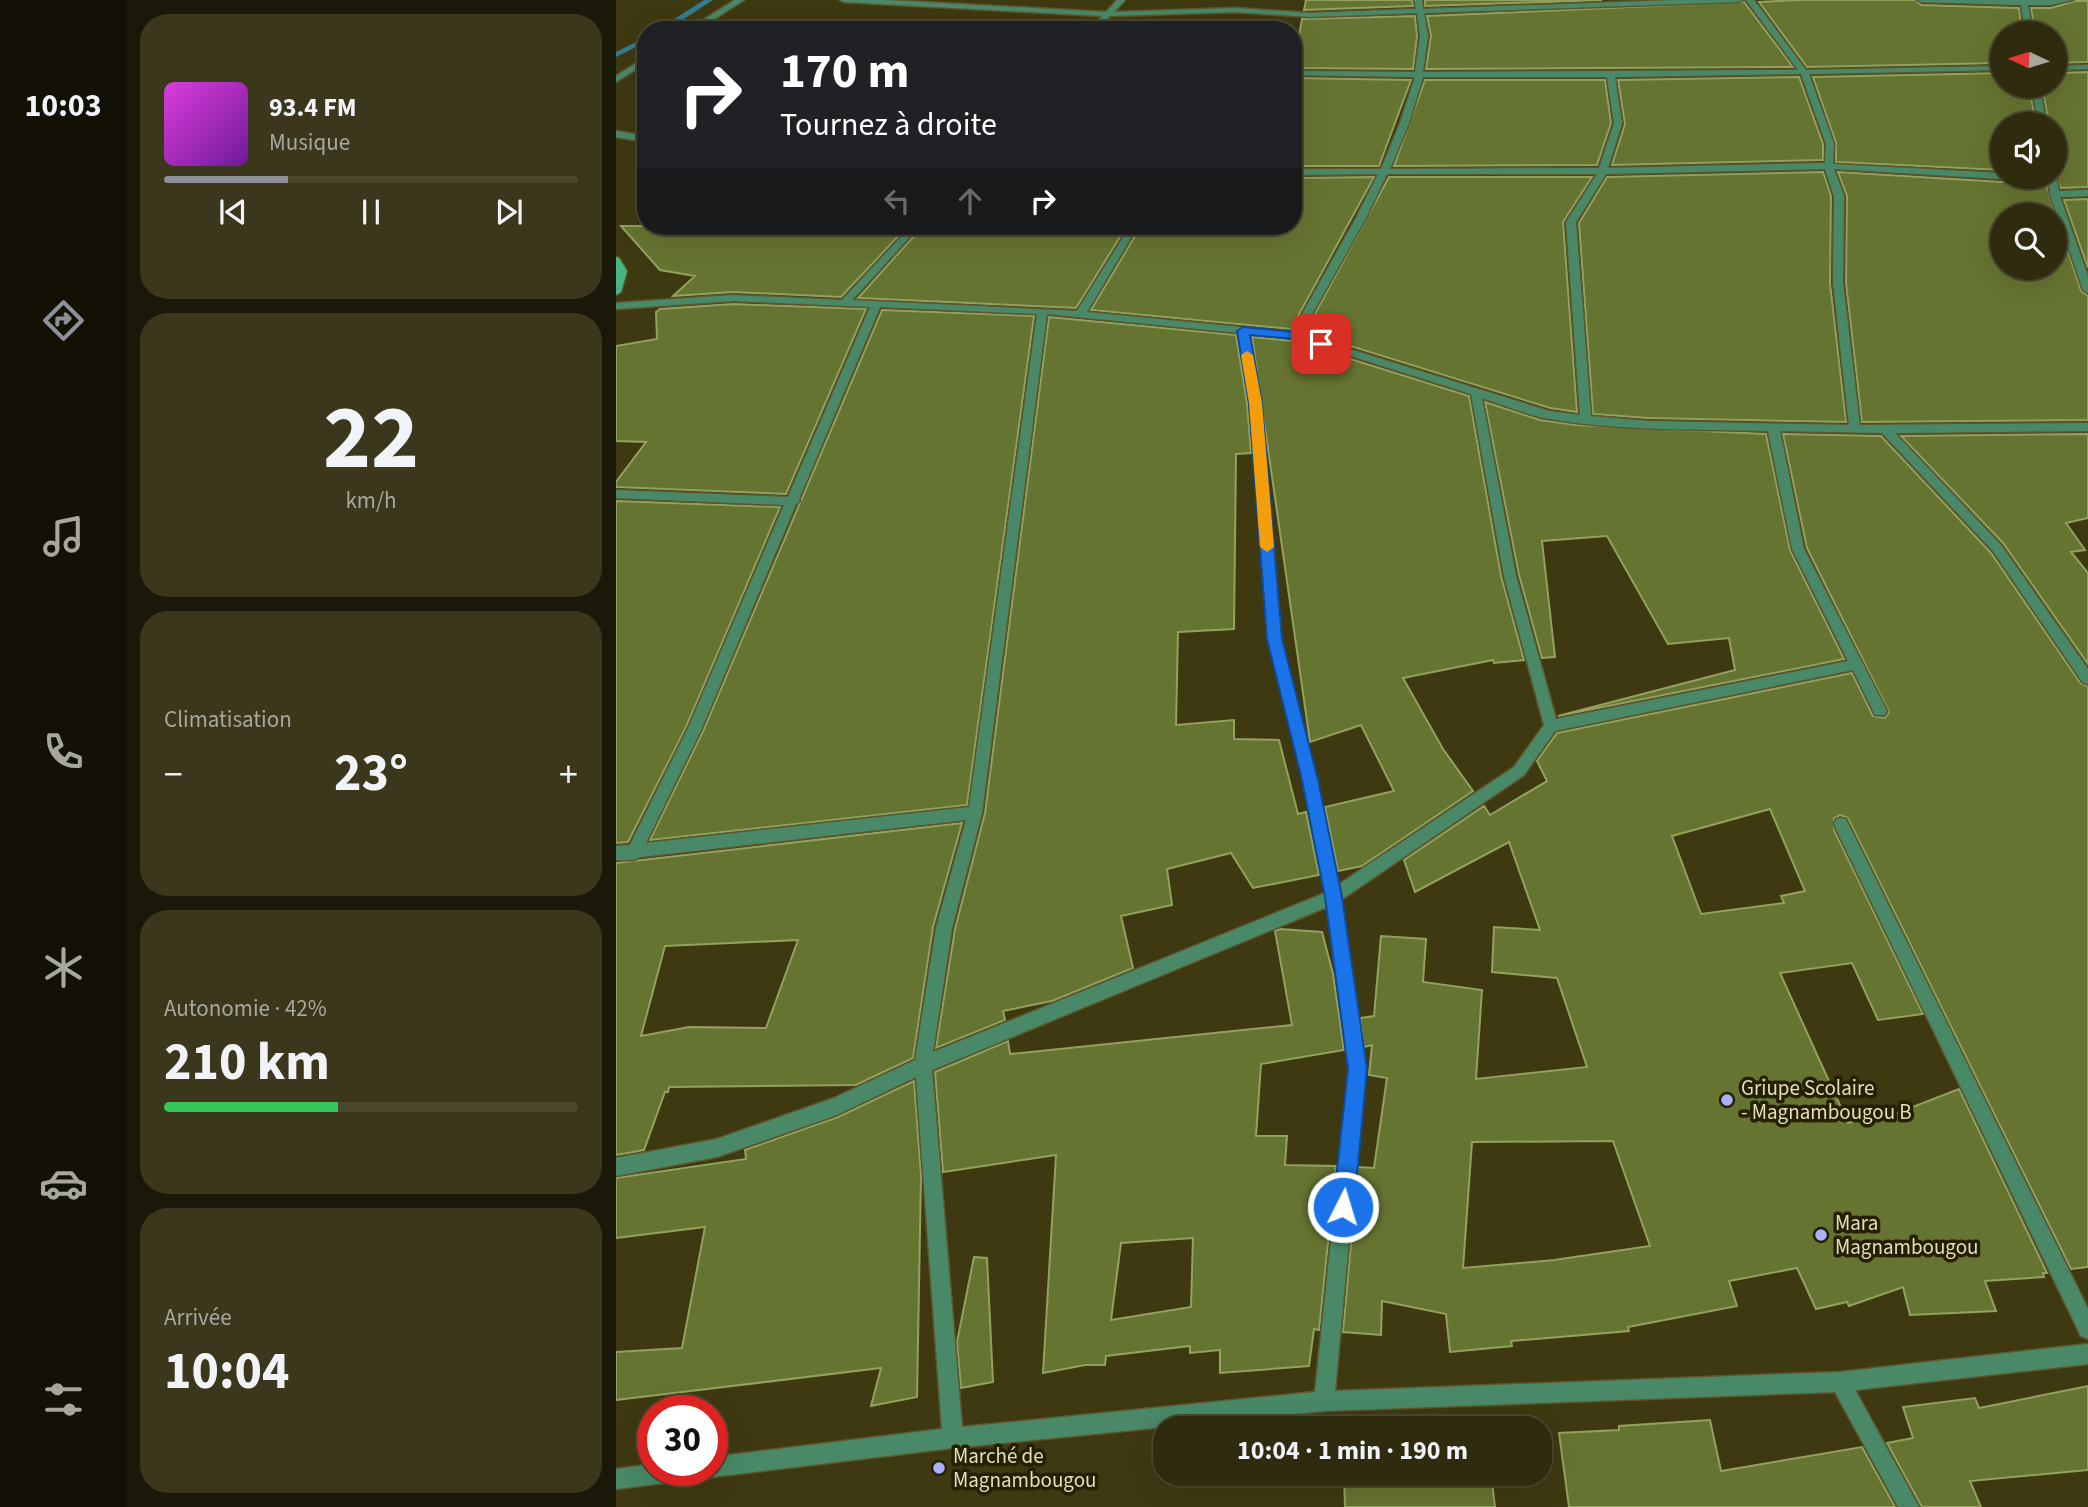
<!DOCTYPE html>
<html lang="fr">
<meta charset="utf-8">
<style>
body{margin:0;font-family:"Source Sans 3",sans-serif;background:#3b371c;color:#f1f3f6;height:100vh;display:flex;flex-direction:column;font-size:26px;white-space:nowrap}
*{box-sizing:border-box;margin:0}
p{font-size:23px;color:#a7a79e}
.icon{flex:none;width:38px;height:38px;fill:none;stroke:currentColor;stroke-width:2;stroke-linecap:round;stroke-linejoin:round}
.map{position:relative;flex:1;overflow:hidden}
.details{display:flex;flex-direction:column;gap:14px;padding:14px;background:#1a1808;width:490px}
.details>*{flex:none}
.hud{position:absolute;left:21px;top:21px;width:665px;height:214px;border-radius:28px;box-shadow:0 7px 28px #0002,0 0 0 2px #4a472e;background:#202124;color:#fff;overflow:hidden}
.needle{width:46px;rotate:274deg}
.fabs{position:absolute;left:1374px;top:21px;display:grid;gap:14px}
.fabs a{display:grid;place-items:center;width:77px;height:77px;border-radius:50%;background:#2f2b0e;box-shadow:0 7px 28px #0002,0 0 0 2px #4a472e;font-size:35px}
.speed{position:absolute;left:21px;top:1395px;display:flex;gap:14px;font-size:35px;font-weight:700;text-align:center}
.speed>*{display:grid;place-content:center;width:91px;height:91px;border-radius:50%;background:#2f2b0e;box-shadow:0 7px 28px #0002,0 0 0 2px #4a472e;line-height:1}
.speed .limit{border:10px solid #d22;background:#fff;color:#111}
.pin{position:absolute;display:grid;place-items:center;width:60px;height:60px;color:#fff;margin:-30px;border-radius:14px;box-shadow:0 4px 10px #0006}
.me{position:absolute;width:77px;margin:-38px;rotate:5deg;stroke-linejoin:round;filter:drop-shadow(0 0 5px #0008)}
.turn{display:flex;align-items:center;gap:24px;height:147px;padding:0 28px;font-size:32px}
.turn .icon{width:91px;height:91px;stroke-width:2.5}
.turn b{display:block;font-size:49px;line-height:60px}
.lanes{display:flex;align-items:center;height:66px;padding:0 28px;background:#0003;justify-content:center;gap:35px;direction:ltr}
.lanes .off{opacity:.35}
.big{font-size:52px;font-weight:700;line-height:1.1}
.details .widget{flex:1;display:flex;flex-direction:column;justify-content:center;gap:10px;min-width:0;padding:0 24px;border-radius:28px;background:#3b371c}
.details .dial{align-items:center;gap:0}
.dial b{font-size:91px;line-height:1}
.song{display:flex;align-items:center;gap:21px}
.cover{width:84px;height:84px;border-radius:10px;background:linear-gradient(135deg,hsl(300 70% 55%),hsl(280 70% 35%))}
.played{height:7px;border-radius:4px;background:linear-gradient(90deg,#8c9099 30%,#4a472e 30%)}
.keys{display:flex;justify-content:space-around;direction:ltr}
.heat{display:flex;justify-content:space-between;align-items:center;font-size:38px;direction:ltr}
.charge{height:10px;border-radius:5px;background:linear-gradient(90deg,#34c759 42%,#4a472e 0)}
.trip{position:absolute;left:537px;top:1416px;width:399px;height:70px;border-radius:28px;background:#2f2b0e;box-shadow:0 7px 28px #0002,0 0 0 2px #4a472e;font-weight:700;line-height:70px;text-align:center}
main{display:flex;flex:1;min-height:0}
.dock{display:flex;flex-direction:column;width:126px;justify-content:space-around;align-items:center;background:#131106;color:#a7a79e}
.dock .icon{width:49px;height:49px}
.dock .current{color:#8c9099}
.dock b{font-size:32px;color:#f1f3f6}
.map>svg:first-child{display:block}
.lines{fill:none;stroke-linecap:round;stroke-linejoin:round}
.stream{fill:#347c90;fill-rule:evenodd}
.building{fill:#667431;stroke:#92a25e;stroke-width:2;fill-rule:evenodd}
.minor-casing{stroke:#5d5730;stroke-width:3}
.secondary-casing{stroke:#5d5730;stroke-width:3}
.minor{fill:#498968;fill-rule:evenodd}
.secondary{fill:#47b782;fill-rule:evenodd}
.route{fill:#1a73e8;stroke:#114b97;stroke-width:2}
.slow{fill:#f59e0b}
.poi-dot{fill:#a9b0fc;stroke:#252002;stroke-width:2.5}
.labels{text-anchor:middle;stroke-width:7;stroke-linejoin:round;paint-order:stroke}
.near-poi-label{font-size:21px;fill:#e4debb;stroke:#252002;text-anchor:start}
</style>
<main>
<nav class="dock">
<b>10:03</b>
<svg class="icon current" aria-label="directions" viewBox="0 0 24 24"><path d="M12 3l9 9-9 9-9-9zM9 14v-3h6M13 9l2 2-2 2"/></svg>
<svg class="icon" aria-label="music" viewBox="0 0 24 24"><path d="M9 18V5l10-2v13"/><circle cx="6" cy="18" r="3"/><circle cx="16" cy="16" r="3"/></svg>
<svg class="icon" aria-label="phone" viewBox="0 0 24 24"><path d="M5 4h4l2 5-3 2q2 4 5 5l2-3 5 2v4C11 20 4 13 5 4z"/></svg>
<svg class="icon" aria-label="climate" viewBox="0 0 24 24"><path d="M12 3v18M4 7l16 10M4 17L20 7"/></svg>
<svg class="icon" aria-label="car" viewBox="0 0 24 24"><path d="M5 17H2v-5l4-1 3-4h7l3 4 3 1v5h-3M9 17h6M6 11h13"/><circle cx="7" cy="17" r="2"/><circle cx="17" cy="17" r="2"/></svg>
<svg class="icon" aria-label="filters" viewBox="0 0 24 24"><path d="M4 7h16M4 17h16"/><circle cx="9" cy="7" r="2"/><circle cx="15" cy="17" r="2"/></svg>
</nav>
<section class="details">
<div class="widget">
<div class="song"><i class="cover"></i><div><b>93.4 FM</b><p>Musique</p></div></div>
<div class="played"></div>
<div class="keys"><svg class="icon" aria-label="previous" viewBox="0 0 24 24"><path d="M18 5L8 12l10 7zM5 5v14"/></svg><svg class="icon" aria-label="pause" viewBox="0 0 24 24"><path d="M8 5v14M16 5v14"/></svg><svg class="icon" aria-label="next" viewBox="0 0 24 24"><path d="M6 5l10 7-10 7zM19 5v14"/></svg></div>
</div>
<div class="widget dial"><b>22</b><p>km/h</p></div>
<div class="widget"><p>Climatisation</p>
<div class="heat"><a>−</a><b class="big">23°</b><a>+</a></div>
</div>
<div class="widget"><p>Autonomie · 42%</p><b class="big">210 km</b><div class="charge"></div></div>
<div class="widget"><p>Arrivée</p><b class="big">10:04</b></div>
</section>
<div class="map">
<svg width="1472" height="1507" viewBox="0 0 1472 1507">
<rect width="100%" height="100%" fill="#3f3912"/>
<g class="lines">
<path class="stream" d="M88,0h9l-46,30h-10z
M30,37v5l-30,15v-5z"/>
</g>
<path class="building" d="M690,0h106l1,6 -109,4z
M809,0h177l-177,6z
M1183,0h116l6,5 98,3 3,25h-20v30l-195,4 -48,-65z
M1459,1h13v61l-34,1v-30h-19l-4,-25h20z
M1128,2l49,65 -367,2 5,-33 -4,-20z
M799,16l2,20 -4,33 -120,-1 9,-49z
M1472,72v115l-27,1 -7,-15v-49h-5l-7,-38h12v-13z
M1386,73v13h27l7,38h-34v46l-166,-8v-19l-23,-66z
M1183,77l24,67v16l-211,5 13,-41 -7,-44z
M677,78l118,2 -32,86h-86z
M809,80h180l6,43 -14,42 -203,1z
M1207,172l8,24 -1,87 16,139 -198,-4 -55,-4 -14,-191 28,-46z
M1222,172l164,10 13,-5 6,6 25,1 35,107 7,5v124l-226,2 -16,-139 1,-87zM1386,215h52v53h-52z
M758,177l-83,152 -200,-19 50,-84h29l60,9 2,-5 15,2 1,-5h45v-49z
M773,177h203l-29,45 14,190 -27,-4 -245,-76z
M1472,199v69l-24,-68z
M5,226h287l-67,71 -108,-5 -60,4 22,-20 -35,-6z
M307,226h204l-51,82 -218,-10z
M117,304l133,5 -80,185 -170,-7v-5l30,-40 -30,-1v-95l41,-7 -1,-27 4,-3z
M266,310l152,6 -67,489 -317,35 54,-111z
M433,317l187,18 11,68 4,50 -15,1 -2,175 -56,3 -2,93 58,-5v19l45,1 19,74 8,-2 13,63 -66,13 -22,-35 -64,16 5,36 -51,11 12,52 -81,33 -49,10 2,9 -69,28 19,-119 30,-116z
M636,337l41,4 176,55 32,180 23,84 -30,3 -1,-3 -90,18 40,71 30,42 -111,75 -24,5 -13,-64 69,-16 -33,-66 -51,17z
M869,402l55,18 36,5 190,9 24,116 54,109 -286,57 177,-46 -6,-32 -61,6 -61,-108 -65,5 13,116 -13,1 -23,-83z
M1167,434l98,2 110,117 90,131 7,2v581l-17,2 -223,-451 -8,-3 -6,3v12l89,184 -45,6 -26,-57 -72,10 68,150 32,-9 2,5 77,-30 88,184h-4l1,4 -59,4 11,30 -86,4 -7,-28 -54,19 -2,-4 -31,7 -19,-41 -68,13 8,25 -109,21 1,4 -118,10 1,5 -62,6 -4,-38 -64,-13 -1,34 -38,-3 15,-165 16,1 13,-90 -18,-3 3,-30 -8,2 -4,-29 14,-2 7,-80 45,3 -3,43 59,8 -6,89 111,-12 -30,-89 -65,-6 2,-45 46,3 -31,-88 -94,50 -11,-32 80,-54 6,9 57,-34 -10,-20 20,-28 295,-60 21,43 12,2 4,-6 -82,-164zM1154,809l35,82 -24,5 3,7 -83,11 -29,-78zM997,1141l37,105 -96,14 -91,8 9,-126z
M1472,434v84l-22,5 19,27 -14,2 17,21v91l-85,-121 -102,-107z
M0,501l164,6 -94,220 -58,115 -12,1z
M346,823l-29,104 -20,131 -57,27 -187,2 -1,5h-3l-21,58 -28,5v-292zM182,940l-32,88 -77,-1 -48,9 24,-90z
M664,929l42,3 11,42 11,76 -83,14 -5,72h31l-2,29 51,1 -17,164 -5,-1 -5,37 -89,7v-23l-30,3v-7l-84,10 -1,9h-20l-42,8 13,-218 -113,17 -8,-100 73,-31 2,13 282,-29 -17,-94zM577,1238l-2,69 -80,13 10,-77z
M298,1081l7,94 -4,222 -46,9 10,-38 -265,32v-48l66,-4 23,-121 -89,11v-60l130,-19 -1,-9 93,-33z
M358,1257l13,1 6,124 -32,6 -4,-46z
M1472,1386v84l-118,11 11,26h-59l-35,-64 26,-5 -10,-31 72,-9 4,10z
M1094,1420l11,51 141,-24 33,60h-326l-10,-74 60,-3v-4z
M728,1474h147l4,33h-150z"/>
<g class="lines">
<defs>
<path id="minor" d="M119,0h9l-47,30h-10z
M224,0h45l221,12 11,-12h8l-11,12 122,-4 74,5 106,-4 -2,-9h8l1,9 253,-9h67l-4,2 -315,11 4,23 -5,36 375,-2 -52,-70h8l52,70 196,-4v4l-193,4 25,70 -1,20 169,9v4h4l-4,2 -168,-10 10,27 -1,87 17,142 228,-2v8l-193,2 106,112 87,124v15l-5,-1 -90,-132 -111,-118 -102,-2 24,118 83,162 -2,4h-10l-22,-45 -298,61 -31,44 -183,125 24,169 -30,322 505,-19 248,-28v20l-233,26 64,117h-21l-63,-115 -511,19 -371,37 -241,29 -7,-3 -2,-4h9v-13l230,-28 -26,-352 -79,38 -120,42 -101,19v-18l101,-19 117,-41 81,-38 21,-132 30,-108 -326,37 -6,3h-18v-14l14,-1 58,-117 96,-223 -168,-7v-8l172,7 82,-190 -137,-6 -117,8v-6l117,-8 109,5 69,-74h9l-68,74 225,11 53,-85h8l-51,86 205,20 64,-114 22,-44 -85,1v-6h88l19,-46 15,-46 -122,-2v-4l122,1 5,-36 -3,-23 -107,4 -74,-5 -126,4 -13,14h-8l13,-14 -258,-14zM1185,74l25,70 -1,19 -217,5 14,-45 -7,-46zM991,77l7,46 -15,45 -209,1 19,-46 14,-46zM1209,169l9,27 -1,87 16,142 -201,-4 -57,-5 -15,-194 30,-48zM771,174h210l-31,48 14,193 -31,-4 -248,-77 65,-116zM264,307l157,7 -68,493 -323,36 56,-115 94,-224 4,-3 -1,-2zM431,314l191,19 12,70 18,236 35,141 22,113 -392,159 19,-124 30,-115zM633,334l45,4 177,56 33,182 40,149 -30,42 -176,118 -21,-105 -37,-141 -20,-236zM866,398c22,7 45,17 67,21 72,12 146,10 219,12l24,118 56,112 -292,58 -40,-143zM711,907l22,162 -34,323 -353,35 -30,-357z
M1301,0h156l-23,5h-22l5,28h-8l-4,-28 -100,-3z
M30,57v6l-30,19v-6z
M1472,65v4l-34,1v-4z
M1415,86h8l8,38h-8z
M0,131l30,5v6l-30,-5z
M1438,175l3,4 2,12 29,-1v6l-28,1 28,79v17l-5,-3 -33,-96 -2,-13 -27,-1 -4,-3h37z
M1225,818l5,1 242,490v30l-7,-3 -245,-507 -2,-5 2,-5z
M37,1464v6h45l-3,7 -7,3 -72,9v-20z"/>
<path id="secondary" d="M0,257l3,1 8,13 -6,21 -5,3z"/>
</defs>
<use href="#minor" class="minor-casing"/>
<use href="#secondary" class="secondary-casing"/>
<use href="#minor" class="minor"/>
<use href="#secondary" class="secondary"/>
</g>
<path class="route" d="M627,327l52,5 32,12 -6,3 -27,-8 -44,-4 12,68 20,236 36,141 24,117 25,172 -13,138 -3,8 -8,3 -7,-3 -3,-8 15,-138 -23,-172 -23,-117 -35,-141 -18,-236 -12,-72z"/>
<path class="slow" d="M631,351l6,4 9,48 12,144 -7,5 -7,-5 -11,-144 -8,-48z"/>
<g class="poi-dot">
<circle cx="1111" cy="1100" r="7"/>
<circle cx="1205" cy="1235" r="7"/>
<circle cx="323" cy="1468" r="7"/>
</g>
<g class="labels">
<g class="near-poi-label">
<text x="1125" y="1095">Griupe Scolaire<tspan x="1125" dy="24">- Magnambougou B</tspan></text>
<text x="1219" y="1230">Mara<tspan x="1219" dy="24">Magnambougou</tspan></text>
<text x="337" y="1463">Marché de<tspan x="337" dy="24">Magnambougou</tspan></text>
</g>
</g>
</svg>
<div class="fabs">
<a><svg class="needle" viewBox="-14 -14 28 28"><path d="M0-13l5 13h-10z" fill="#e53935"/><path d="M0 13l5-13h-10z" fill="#a7a79e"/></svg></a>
<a><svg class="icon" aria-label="sound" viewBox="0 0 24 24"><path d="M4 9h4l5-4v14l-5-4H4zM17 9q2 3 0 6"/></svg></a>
<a><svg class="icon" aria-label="search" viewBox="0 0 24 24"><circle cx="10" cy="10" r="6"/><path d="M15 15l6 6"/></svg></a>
</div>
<div class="speed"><div class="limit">30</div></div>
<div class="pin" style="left:705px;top:344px;background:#d93025"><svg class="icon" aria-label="arrive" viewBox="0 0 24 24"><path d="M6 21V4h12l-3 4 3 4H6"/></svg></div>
<svg class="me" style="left:727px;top:1207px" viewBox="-20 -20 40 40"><circle r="17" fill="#1a73e8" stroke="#fff" stroke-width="3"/><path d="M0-11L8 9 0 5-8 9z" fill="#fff"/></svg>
<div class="trip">10:04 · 1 min · 190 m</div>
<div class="hud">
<div class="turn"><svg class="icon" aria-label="right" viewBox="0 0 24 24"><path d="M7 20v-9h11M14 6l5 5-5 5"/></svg><div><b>170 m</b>Tournez à droite</div></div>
<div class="lanes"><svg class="icon off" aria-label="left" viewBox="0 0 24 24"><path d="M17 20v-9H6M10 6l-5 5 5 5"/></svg><svg class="icon off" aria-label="ahead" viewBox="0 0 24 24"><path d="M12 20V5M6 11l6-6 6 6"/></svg><svg class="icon" aria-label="right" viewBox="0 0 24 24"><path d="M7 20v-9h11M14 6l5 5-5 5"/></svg></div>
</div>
</div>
</main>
